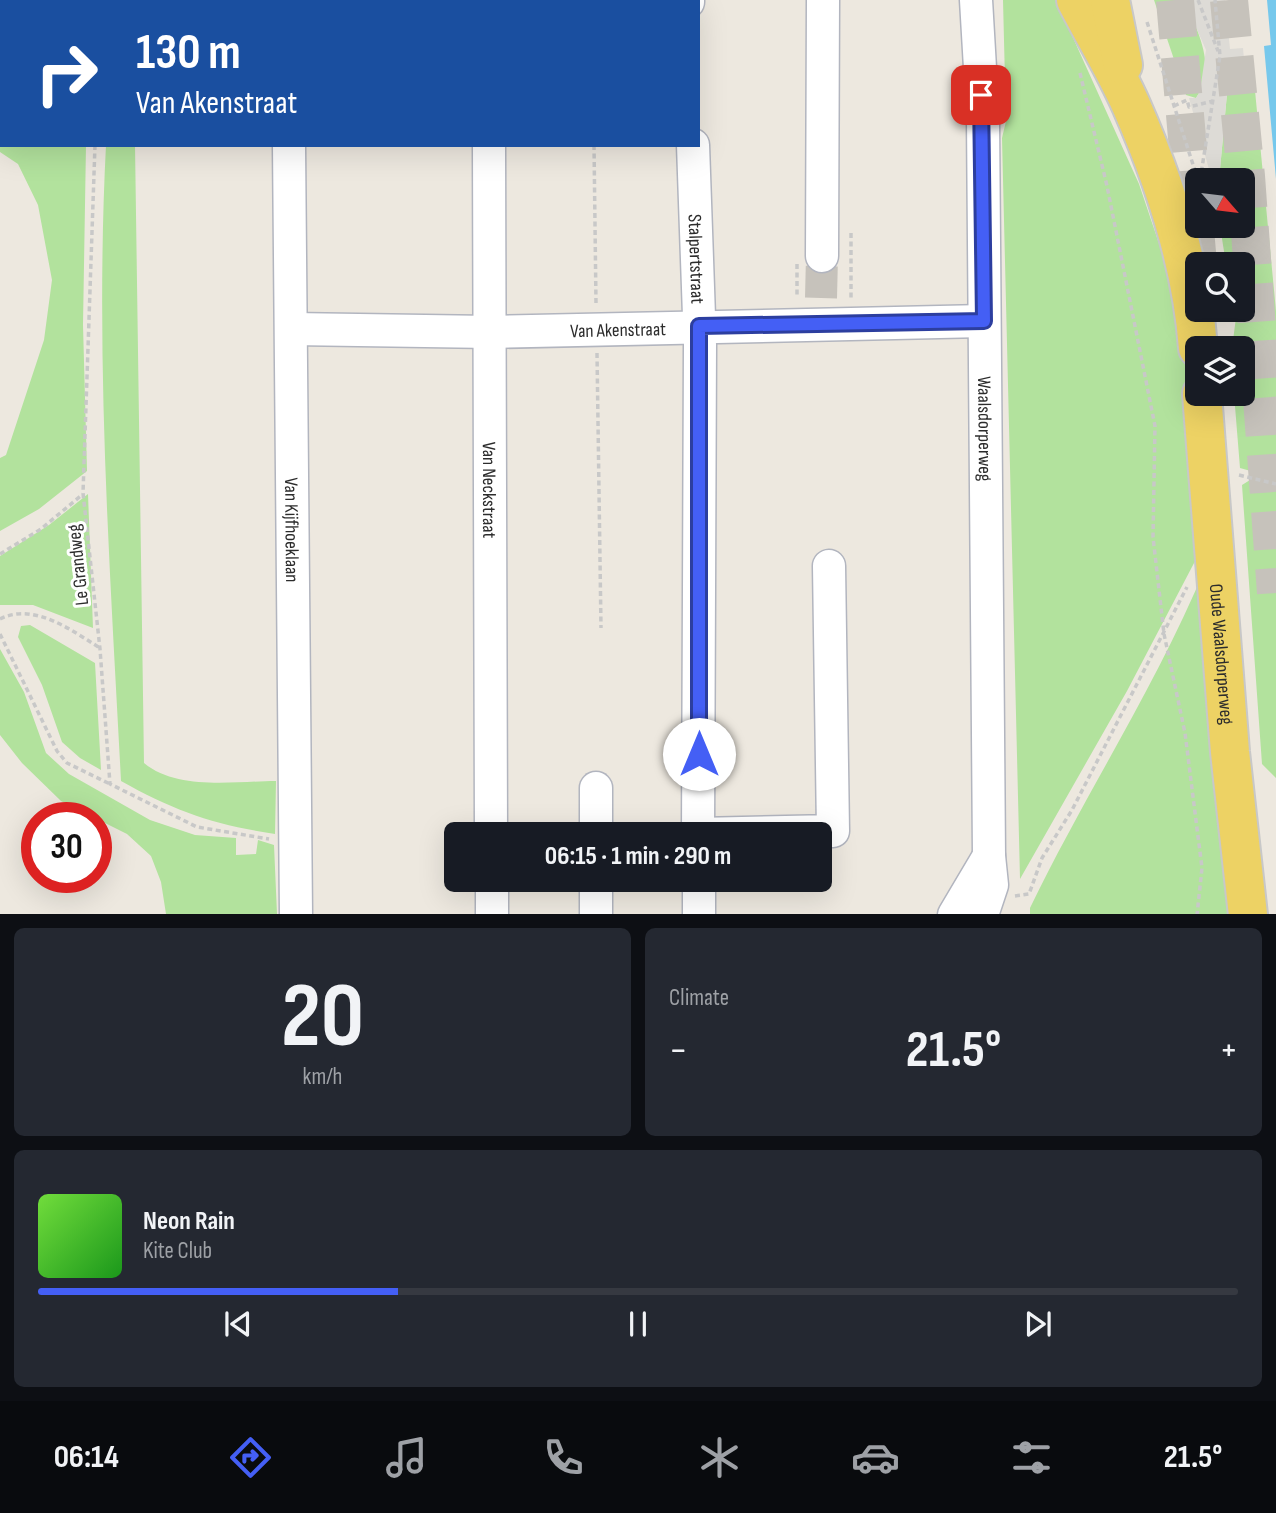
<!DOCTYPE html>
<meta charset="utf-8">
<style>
body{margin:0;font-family:"Sofia Sans Condensed",sans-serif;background:#242831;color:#f1f3f6;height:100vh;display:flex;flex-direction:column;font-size:26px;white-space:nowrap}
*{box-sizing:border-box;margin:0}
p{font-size:23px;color:#9ea1a6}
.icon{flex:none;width:38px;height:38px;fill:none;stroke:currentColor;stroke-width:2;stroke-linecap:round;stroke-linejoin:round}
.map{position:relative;height:914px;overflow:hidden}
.details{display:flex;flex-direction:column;gap:14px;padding:14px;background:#0d0f14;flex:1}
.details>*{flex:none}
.guide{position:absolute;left:0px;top:0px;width:700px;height:147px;box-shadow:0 7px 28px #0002;background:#1a4fa0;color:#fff;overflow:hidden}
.needle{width:46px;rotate:118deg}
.fabs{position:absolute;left:1185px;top:168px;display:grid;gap:14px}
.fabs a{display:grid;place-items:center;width:70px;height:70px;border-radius:10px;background:#171b24;box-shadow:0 7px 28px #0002;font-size:35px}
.speed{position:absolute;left:21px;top:802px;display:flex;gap:14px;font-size:35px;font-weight:700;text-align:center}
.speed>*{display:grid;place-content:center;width:91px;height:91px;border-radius:50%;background:#171b24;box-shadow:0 7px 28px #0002;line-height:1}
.speed .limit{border:10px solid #d22;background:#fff;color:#111}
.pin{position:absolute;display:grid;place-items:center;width:60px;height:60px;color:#fff;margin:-30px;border-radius:14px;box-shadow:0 4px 10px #0006}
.me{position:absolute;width:77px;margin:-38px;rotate:0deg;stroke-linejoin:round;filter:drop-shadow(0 0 5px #0008)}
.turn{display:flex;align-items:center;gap:24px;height:147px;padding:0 21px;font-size:32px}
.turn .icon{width:91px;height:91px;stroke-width:2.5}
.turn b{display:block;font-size:49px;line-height:60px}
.big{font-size:52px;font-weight:700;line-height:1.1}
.details .tile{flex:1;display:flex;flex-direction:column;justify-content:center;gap:10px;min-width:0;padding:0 24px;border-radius:10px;background:#242831}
.details .dial{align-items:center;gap:0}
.dial b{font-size:91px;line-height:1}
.song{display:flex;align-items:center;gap:21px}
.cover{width:84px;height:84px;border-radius:10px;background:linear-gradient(135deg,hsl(100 70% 55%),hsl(120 70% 35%))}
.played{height:7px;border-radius:4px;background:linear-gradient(90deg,#445ff5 30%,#363941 30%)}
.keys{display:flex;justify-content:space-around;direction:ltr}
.heat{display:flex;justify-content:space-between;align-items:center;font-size:38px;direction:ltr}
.details .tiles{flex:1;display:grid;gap:14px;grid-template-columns:1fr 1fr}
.tile:last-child{grid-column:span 2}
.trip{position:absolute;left:444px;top:822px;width:388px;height:70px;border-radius:10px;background:#171b24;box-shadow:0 7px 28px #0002;font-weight:700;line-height:70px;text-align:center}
.tabs{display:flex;height:112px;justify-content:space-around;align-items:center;background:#090b0e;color:#9ea1a6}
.tabs .icon{width:49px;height:49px}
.tabs .on{color:#445ff5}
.tabs b{font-size:32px;color:#f1f3f6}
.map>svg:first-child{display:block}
.green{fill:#b2e29d}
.plaza{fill:#dddbd6}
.water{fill:#76c8ec}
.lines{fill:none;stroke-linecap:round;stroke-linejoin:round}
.minor-tunnel{stroke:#c6c2bb;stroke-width:32;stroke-dasharray:32 16;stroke-linecap:butt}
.major-tunnel{stroke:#c6c2bb;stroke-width:38;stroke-dasharray:38 19;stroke-linecap:butt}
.minor-casing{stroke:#b2b5bf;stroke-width:35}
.major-casing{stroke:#c8c8c8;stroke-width:42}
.path{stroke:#c8c8c8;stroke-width:3.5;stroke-dasharray:5 3.5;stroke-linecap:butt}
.minor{stroke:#fff;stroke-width:32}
.major{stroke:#edd264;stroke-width:38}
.route-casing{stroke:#2c3e9f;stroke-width:18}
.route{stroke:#445ff5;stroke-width:12}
.labels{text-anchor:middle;stroke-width:6;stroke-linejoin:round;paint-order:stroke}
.street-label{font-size:19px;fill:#2c2c2c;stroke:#fff}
</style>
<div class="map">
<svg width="1276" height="915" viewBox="0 0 1276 915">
<rect width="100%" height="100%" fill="#ede8df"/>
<path class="green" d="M1003,0h53l83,184 46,137 19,223 -77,147 -107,188 -18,-741 4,-17z
M1154,0h30c13,29 34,68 12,98l-10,-3z
M0,21l2,124h84l-3,180 4,146 -48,38 -39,22v-73l6,-3 38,-115 8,-60 -14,-75 -20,-41 -18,-12z
M1252,59l24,252v167l-36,-10 -6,-74h8v-46h-10l5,-38h5v-46h-16l-6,-38h22v-46h-23l11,-119z
M106,145h29l9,618c34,28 91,18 132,18l-1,53c-60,-9 -101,-23 -154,-53 -11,-211 -26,-424 -15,-636z
M1250,480l26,8v290l-14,-14 -20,-279z
M88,494l5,134 -60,-23h-33v-49l49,-31z
M1206,566l30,348 -206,1v-7c56,-116 127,-223 176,-342z
M30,625l65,38 6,107 -21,-12 -18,-16 -20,-57 -24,-48 3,-11z
M0,649l24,43 22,61 23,21 81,46 45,15 41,3v17l20,-1 2,-14 16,5 3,69h-111l-5,-32 -10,-26 -24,-22 -66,-33 -39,-38 -22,-28z"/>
<path class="plaza" d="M1184,0h41l5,49 13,-1 1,12 -14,2 -11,118h-7l-23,-82h7l4,-7 6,-41z"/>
<path class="water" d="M1267,0h9v179l-12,-133 7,-1z"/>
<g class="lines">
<path class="minor-tunnel" d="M821,298l1,-42"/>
<path class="major-tunnel" d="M1175,0l23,264
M1229,0l17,176 30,417"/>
<defs>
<g id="minor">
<path d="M286,0v2"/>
<path d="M487,0v2"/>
<path d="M688,0v2"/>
<path id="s1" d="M976,0l7,119 6,737 3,29 -10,30"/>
<path id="s2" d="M289,145l7,770"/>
<path id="s3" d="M489,145l2,690"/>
<path id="s4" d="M693,145l7,200 -2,490"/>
<path d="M822,256l1,-256"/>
<path id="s5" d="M292,329l199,3 493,-11"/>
<path d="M596,788v47"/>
<path d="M698,834l135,-3 -4,-265"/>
<path d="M492,880v35"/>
<path d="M596,880v35"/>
<path d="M699,880v35"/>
<path d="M954,915l35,-59"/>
</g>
<g id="major">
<path d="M1076,0c18,35 39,69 55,105 33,75 61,161 67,243"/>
<path d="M1110,0l13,65"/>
<path id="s6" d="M1202,394l28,358 18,163"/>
</g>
</defs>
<use href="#minor" class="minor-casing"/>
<use href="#major" class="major-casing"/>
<path class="path" d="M592,0v2
M1198,0l20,51
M124,2l1,-2
M171,2l38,-2
M0,13h2
M1147,22l51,158
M1080,73l27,113 48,240 -2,111 11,97 21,99 17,135 -5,47
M1174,106l13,-6 2,7 24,-6
M95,145l-12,348 17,156 10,135 87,43 72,12
M594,145l2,159
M1200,180l20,-124 -5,-56
M851,233v66
M797,264v34
M597,353l4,275
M1239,475l37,9
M0,554l41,-25 42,-35
M0,619c34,-17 71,11 100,29
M0,634l57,117 10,12 43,21
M1015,896l14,-2 13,-36 30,-48 115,-223"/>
<use href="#minor" class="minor"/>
<use href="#major" class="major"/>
</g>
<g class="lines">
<defs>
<path id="route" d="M699,754v-428l285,-5 -3,-226"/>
</defs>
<use href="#route" class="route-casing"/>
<use href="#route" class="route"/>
</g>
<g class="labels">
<g class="street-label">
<text dy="7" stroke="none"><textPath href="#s4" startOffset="114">Stalpertstraat</textPath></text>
<text dy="7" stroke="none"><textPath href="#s5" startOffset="326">Van Akenstraat</textPath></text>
<text dy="7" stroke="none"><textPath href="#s1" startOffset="429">Waalsdorperweg</textPath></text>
<text dy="7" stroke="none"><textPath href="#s3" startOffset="345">Van Neckstraat</textPath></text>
<text dy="7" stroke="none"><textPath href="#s2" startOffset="385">Van Kijfhoeklaan</textPath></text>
<text transform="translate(77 565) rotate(-96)" y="7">Le Grandweg</text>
<text dy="7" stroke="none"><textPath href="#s6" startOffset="261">Oude Waalsdorperweg</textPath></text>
</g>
</g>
</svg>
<div class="fabs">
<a><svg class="needle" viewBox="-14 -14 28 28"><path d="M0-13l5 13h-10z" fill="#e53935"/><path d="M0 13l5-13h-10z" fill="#9ea1a6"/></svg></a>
<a><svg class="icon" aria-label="search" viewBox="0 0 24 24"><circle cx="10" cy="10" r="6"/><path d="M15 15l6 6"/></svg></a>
<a><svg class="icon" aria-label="layers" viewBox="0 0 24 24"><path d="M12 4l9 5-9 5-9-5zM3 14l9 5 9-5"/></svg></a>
</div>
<div class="speed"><div class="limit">30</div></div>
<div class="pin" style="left:981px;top:95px;background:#d93025"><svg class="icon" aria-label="arrive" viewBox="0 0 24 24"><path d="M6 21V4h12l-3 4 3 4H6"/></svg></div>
<svg class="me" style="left:699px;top:754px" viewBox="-20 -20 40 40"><circle r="19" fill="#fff"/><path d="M0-13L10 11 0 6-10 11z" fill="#445ff5"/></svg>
<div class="trip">06:15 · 1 min · 290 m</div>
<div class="guide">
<div class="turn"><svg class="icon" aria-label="right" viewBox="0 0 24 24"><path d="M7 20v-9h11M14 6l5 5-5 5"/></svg><div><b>130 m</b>Van Akenstraat</div></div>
</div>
</div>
<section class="details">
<div class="tiles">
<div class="tile dial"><b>20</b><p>km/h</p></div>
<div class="tile"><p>Climate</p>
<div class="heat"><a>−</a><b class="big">21.5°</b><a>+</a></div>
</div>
<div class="tile">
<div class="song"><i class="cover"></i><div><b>Neon Rain</b><p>Kite Club</p></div></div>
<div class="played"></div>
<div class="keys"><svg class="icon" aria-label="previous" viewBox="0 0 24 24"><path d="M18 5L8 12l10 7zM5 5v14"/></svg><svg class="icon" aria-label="pause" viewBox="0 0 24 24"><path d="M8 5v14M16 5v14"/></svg><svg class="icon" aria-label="next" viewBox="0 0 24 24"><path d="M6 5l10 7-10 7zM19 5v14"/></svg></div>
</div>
</div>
</section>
<nav class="tabs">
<b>06:14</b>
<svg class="icon on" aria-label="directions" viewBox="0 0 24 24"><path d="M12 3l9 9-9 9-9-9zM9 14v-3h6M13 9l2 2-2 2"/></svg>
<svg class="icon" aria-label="music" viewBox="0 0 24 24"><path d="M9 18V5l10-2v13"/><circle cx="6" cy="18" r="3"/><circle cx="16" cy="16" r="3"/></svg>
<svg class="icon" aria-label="phone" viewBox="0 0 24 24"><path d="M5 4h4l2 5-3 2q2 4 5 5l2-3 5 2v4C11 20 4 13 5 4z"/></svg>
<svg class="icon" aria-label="climate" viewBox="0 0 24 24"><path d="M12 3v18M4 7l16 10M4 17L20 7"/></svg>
<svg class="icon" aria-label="car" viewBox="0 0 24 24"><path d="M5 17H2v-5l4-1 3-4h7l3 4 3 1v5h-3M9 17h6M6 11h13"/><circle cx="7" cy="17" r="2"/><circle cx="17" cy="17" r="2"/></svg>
<svg class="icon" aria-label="filters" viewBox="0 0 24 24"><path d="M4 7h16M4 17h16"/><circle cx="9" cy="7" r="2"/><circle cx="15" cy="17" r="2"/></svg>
<b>21.5°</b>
</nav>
